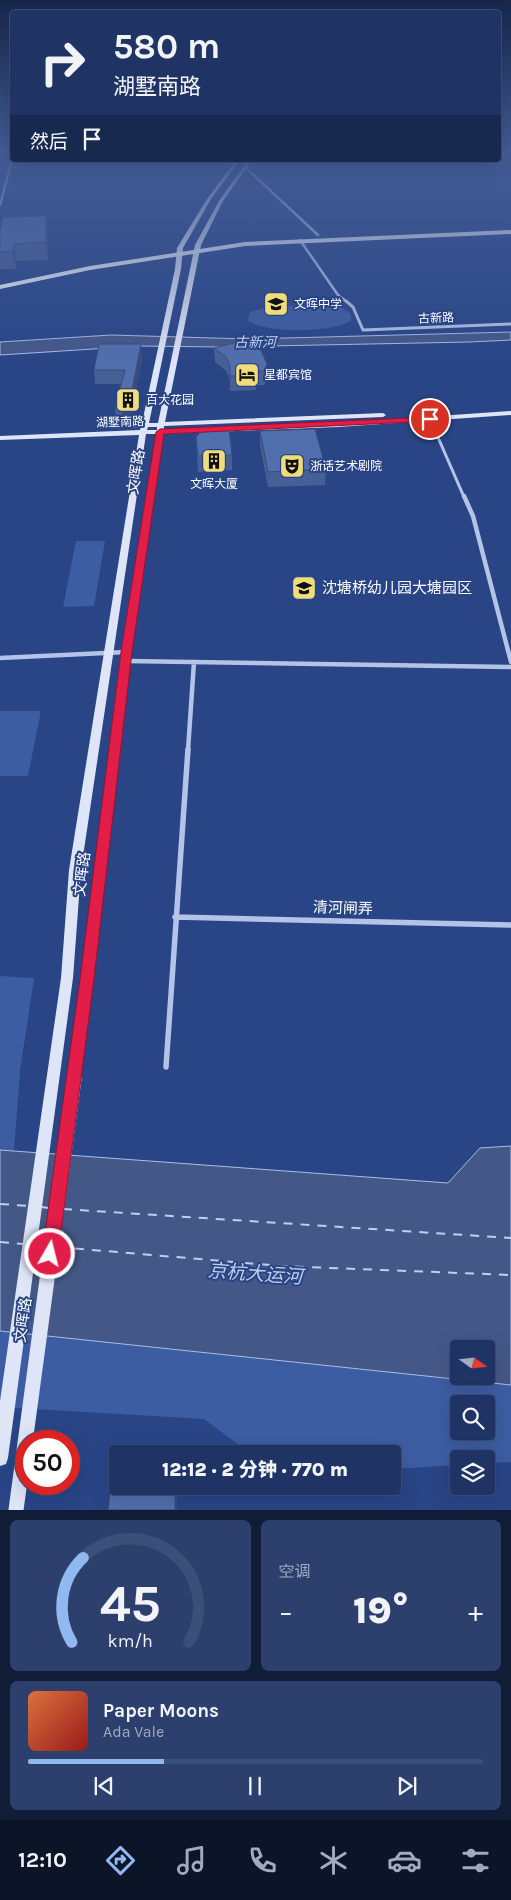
<!DOCTYPE html>
<html lang="zh">
<meta charset="utf-8">
<style>
body{margin:0;font-family:Karla,"Noto Sans SC",sans-serif;background:#2c3f6d;color:#f1f3f6;height:100vh;display:flex;flex-direction:column;font-size:19px;white-space:nowrap}
*{box-sizing:border-box;margin:0}
p{font-size:16px;color:#a1aabf}
.icon{flex:none;width:28px;height:28px;fill:none;stroke:currentColor;stroke-width:2;stroke-linecap:round;stroke-linejoin:round}
.map{position:relative;height:1510px;overflow:hidden}
.drawer{display:flex;flex-direction:column;gap:10px;padding:10px;background:#111d37;flex:1}
.drawer>*{flex:none}
.guide{position:absolute;left:10px;top:10px;width:491px;height:152px;border-radius:5px;box-shadow:0 5px 20px #0002,0 0 0 1px #3c4f78;background:#1f3464;color:#f1f3f6;overflow:hidden}
.needle{width:32px;rotate:105deg}
.tools{position:absolute;left:450px;top:1340px;display:grid;gap:10px}
.tools a{display:grid;place-items:center;width:45px;height:45px;border-radius:5px;background:#1f3464;box-shadow:0 5px 20px #0002,0 0 0 1px #3c4f78;font-size:25px}
.speed{position:absolute;left:15px;top:1430px;display:flex;gap:10px;font-size:25px;font-weight:700;text-align:center}
.speed>*{display:grid;place-content:center;width:65px;height:65px;border-radius:50%;background:#1f3464;box-shadow:0 5px 20px #0002,0 0 0 1px #3c4f78;line-height:1}
.speed .limit{border:8px solid #d22;background:#fff;color:#111}
.pin{position:absolute;display:grid;place-items:center;width:42px;height:42px;color:#fff;margin:-21px;border:2px solid #fff;border-radius:50%;box-shadow:0 1px 5px #0007}
.me{position:absolute;width:55px;margin:-28px;rotate:8deg;stroke-linejoin:round;filter:drop-shadow(0 0 4px #0008)}
.turn{display:flex;align-items:center;gap:18px;height:105px;padding:0 20px;font-size:22px}
.turn .icon{width:65px;height:65px;stroke-width:2.5}
.turn b{display:block;font-size:35px;line-height:42px}
.then{display:flex;align-items:center;height:48px;padding:0 20px;background:#0003;gap:10px;font-size:19px}
.big{font-size:38px;font-weight:800;line-height:1.1}
.drawer .card{flex:1;display:flex;flex-direction:column;justify-content:center;gap:8px;min-width:0;padding:0 18px;border-radius:8px;background:#2c3f6d}
.drawer .dial{align-items:center;gap:0}
.dial svg{height:130px;overflow:visible;fill:none;stroke:#3c4f78;stroke-width:7;stroke-linecap:round;text-anchor:middle}
.dial text{fill:#f1f3f6;stroke:none}
.song{display:flex;align-items:center;gap:15px}
.cover{width:60px;height:60px;border-radius:8px;background:linear-gradient(135deg,hsl(20 70% 55%),hsl(0 70% 35%))}
.played{height:5px;border-radius:2px;background:linear-gradient(90deg,#90b9f0 30%,#3c4f78 30%)}
.keys{display:flex;justify-content:space-around;direction:ltr}
.heat{display:flex;justify-content:space-between;align-items:center;font-size:28px;direction:ltr}
.drawer .tiles{flex:1;display:grid;gap:10px;grid-template-columns:1fr 1fr}
.card:last-child{grid-column:span 2}
.trip{position:absolute;left:109px;top:1445px;width:292px;height:50px;border-radius:5px;background:#1f3464;box-shadow:0 5px 20px #0002,0 0 0 1px #3c4f78;font-weight:800;line-height:50px;text-align:center}
.menu{display:flex;height:80px;justify-content:space-around;align-items:center;background:#0c1528;color:#a1aabf}
.menu .icon{width:35px;height:35px}
.menu .active{color:#90b9f0}
.menu b{font-size:22px;color:#f1f3f6}
.map>svg:first-child{display:block}
.green{fill:#3d5da2;fill-rule:evenodd}
.water{fill:#445888;stroke:#a9bee8;fill-rule:evenodd}
.lines{fill:none;stroke-linecap:round;stroke-linejoin:round}
.ferry{stroke:#c0cfef;stroke-width:2;stroke-dasharray:9 8;stroke-linecap:butt}
.minor-far3{stroke:#b4c4e8;stroke-width:2.5}
.minor-far2{stroke:#b4c4e8;stroke-width:3}
.minor-far1{stroke:#b4c4e8;stroke-width:4.5}
.minor{stroke:#b4c4e8;stroke-width:5.5}
.secondary{fill:#dee5f7;fill-rule:evenodd}
.primary{fill:#f6f8fe;fill-rule:evenodd}
.secondary-bridge-far1{stroke:#dee5f7;stroke-width:11}
.secondary-bridge{stroke:#dee5f7;stroke-width:15}
.wall{fill:#465f95}
.shaded-wall{fill:#394d79}
.building{fill:#516ead;stroke:#394d79}
.route{fill:#e11d48;stroke:#92132f}
.labels{text-anchor:middle;stroke-width:4;stroke-linejoin:round;paint-order:stroke}
.far-poi-label{font-size:12px;fill:#fff;stroke:#294586;text-anchor:start}
.far-street-label{font-size:12px;fill:#fff;stroke:#294586}
.far-water-label{font-size:14px;font-style:italic;fill:#c0cfef;stroke:#294586}
.street-label{font-size:15px;fill:#fff;stroke:#294586}
.poi-label{font-size:15px;fill:#fff;stroke:#294586;text-anchor:start}
.near-water-label{font-size:19px;font-style:italic;fill:#c0cfef;stroke:#294586}
</style>
<div class="map">
<svg width="511" height="1510" viewBox="0 0 511 1510">
<rect width="100%" height="100%" fill="#294586"/>
<path class="green" d="M322,305l19,2 10,7v6c-14,13 -89,14 -103,0l2,-8 21,-6z
M76,541h29l-11,65 -31,1z
M0,711h41l-13,65h-28z
M0,976l34,2 -14,93 -6,80 -14,-1z
M0,1331l511,54v77l-25,1v-4h-27v6l-66,4 -1,-15h-141l-47,-35 -204,-12zM459,1404h27v27h-27z"/>
<path class="water" d="M511,332v8l-41,2 -251,5 -79,-1 -140,9v-13l111,-7 138,4z
M511,1146v239l-511,-54v-181l448,33 32,-35zM459,1349h27v27h-27z"/>
<g class="lines">
<path class="ferry" d="M0,1204l29,2
M41,1207l8,1
M63,1209l448,29
M0,1242l24,2
M35,1245l9,1
M58,1247l223,19 230,9"/>
<path class="minor-far3" d="M245,167l73,68
M0,205l12,-45
M300,240l38,55 9,7"/>
<path class="minor-far2" d="M346,301l7,6 10,23 148,-6
M430,419l34,78"/>
<path class="minor-far1" d="M464,496l9,20 38,146
M0,658l126,-6
M126,661l385,6
M188,750l6,-88"/>
<path class="minor" d="M175,917l336,8
M166,1067l22,-318"/>
<path class="secondary" d="M236,160h4l-29,39 -28,49 -2,21 -32,154h9l37,-178 24,-44 29,-41h4l-29,41 -22,44 -36,177 218,-9 3,2 -3,2 -219,9v4l174,-7 173,-12v4l-173,12 -175,7 -32,218 -38,327 -2,3 -4,2 -4,-2 -2,-3 40,-327 35,-218h-10l-65,436 -8,108 -65,480 -2,6 -6,2v-65l61,-423 8,-108 70,-435 -139,5v-4l140,-6 1,-3 -39,2 -4,-2 4,-2 40,-2 33,-154 2,-21 30,-49zM148,427h9v3h-10z"/>
<path class="primary" d="M511,230v4l-266,12 -155,24 -90,19v-4l90,-19 155,-24z"/>
<path class="secondary-bridge-far1" d="M73,1080l14,-101"/>
<path class="secondary-bridge" d="M16,1510l58,-431"/>
</g>
<path class="wall" d="M0,231l48,2v27l-32,1v8h-16z
M214,348l53,16v14l-2,7h-9v5l-26,1v-12l-4,-8 -11,-9z
M142,358l-11,58 -8,6h-7l-1,-14 6,-24h-26l-1,-14z
M260,431l66,38 -1,16 -57,2 -8,-41z
M196,437l36,18v15l-34,2z"/>
<path class="shaded-wall" d="M46,216l2,17v27l-2,-18z
M14,244l2,17v8l-3,-18z
M141,344l1,14 -11,58 -8,6 -1,-15z
M267,364v14l-2,7v-14z
M175,1486h2v24h-2z"/>
<path class="building" d="M46,216v26l-32,2 -1,7 -13,1v-21l3,-14z
M237,342l4,2 12,-2 6,4 8,18 -2,7h-10l1,4 -26,1v-10l-4,-9 -12,-9z
M99,344h42l-11,57 -8,6 -7,1 10,-38h-31z
M229,429l3,26 -34,1 -2,-19 7,-7z
M315,429l11,40 -58,3 -8,-41z
M115,1452h60v2h-57v32h57v24h-67z"/>
<linearGradient id="sky" x2="0" y2="1"><stop stop-color="#17264a"/><stop offset="0.42" stop-color="#435c95"/><stop offset="1" stop-color="#435c95" stop-opacity="0"/></linearGradient>
<rect width="511" height="364" fill="url(#sky)"/>
<path class="route" d="M430,417l4,2 -1,2 -269,13 -32,218 -38,327 -36,275 -2,6 -6,2 -6,-2 -2,-6 38,-275 41,-327 35,-220 4,-3z"/>
<defs>
<symbol id="school-square" viewBox="-11 -11 22 22"><rect x="-9" y="-9" width="18" height="18" rx="4" fill="#efdd7b" stroke="#294586"/><path d="M0-5L7-2L0 1L-7-2ZM-4 1L0 2.5L4 1V4Q0 6-4 4Z" fill="#111"/></symbol>
<symbol id="hotel-square" viewBox="-11 -11 22 22"><rect x="-9" y="-9" width="18" height="18" rx="4" fill="#efdd7b" stroke="#294586"/><path d="M-6-4.5h1.5V1H6V5H4.5V3h-9V5H-6ZM-4 0a1.8 1.8 0 1 1 3.6 0ZM.5 0V-2.5h3Q6-2.5 6 0Z" fill="#111"/></symbol>
<symbol id="building-square" viewBox="-11 -11 22 22"><rect x="-9" y="-9" width="18" height="18" rx="4" fill="#efdd7b" stroke="#294586"/><path d="M-4-6H4V6H1V3H-1V6H-4ZM-2.5-4.3h1.7v1.8h-1.7ZM.8-4.3h1.7v1.8H.8ZM-2.5-1h1.7V.8h-1.7ZM.8-1h1.7V.8H.8Z" fill="#111"/></symbol>
<symbol id="theatre-square" viewBox="-11 -11 22 22"><rect x="-9" y="-9" width="18" height="18" rx="4" fill="#efdd7b" stroke="#294586"/><path d="M-5-5.5Q0-4 5-5.5V0Q5 5 0 6Q-5 5-5 0ZM-3.3-2.5H-1v1.5H-3.3ZM1-2.5H3.3v1.5H1ZM-2.8 1Q0 5.5 2.8 1Z" fill="#111"/></symbol>
</defs>
<g fill-rule="evenodd">
<use href="#school-square" x="262" y="290" width="28" height="28"/>
<use href="#hotel-square" x="233" y="361" width="28" height="28"/>
<use href="#building-square" x="114" y="386" width="28" height="28"/>
<use href="#building-square" x="200" y="447" width="28" height="28"/>
<use href="#theatre-square" x="278" y="452" width="28" height="28"/>
<use href="#school-square" x="290" y="574" width="28" height="28"/>
</g>
<g class="labels">
<g class="far-poi-label">
<text x="294" y="308">文晖中学</text>
<text x="264" y="379">星都宾馆</text>
<text x="146" y="404">百大花园</text>
<text x="310" y="470">浙话艺术剧院</text>
<text x="214" y="488" text-anchor="middle">文晖大厦</text>
</g>
<g class="far-street-label">
<text transform="translate(436 318) rotate(-2)" y="4">古新路</text>
<text transform="translate(120 422) rotate(-2)" y="4">湖墅南路</text>
</g>
<g class="far-water-label">
<text x="255" y="347">古新河</text>
</g>
<g class="street-label">
<text transform="translate(136 472) rotate(-81)" y="5">文晖路</text>
<text transform="translate(82 874) rotate(-83)" y="5">文晖路</text>
<text transform="translate(343 908) rotate(2)" y="5">清河闸弄</text>
<text transform="translate(23 1320) rotate(-82)" y="5">文晖路</text>
</g>
<g class="poi-label">
<text x="322" y="593">沈塘桥幼儿园大塘园区</text>
</g>
<g class="near-water-label">
<text transform="translate(255 1273) rotate(4)" y="7">京杭大运河</text>
</g>
</g>
</svg>
<div class="tools">
<a><svg class="needle" viewBox="-14 -14 28 28"><path d="M0-13l5 13h-10z" fill="#e53935"/><path d="M0 13l5-13h-10z" fill="#a1aabf"/></svg></a>
<a><svg class="icon" aria-label="search" viewBox="0 0 24 24"><circle cx="10" cy="10" r="6"/><path d="M15 15l6 6"/></svg></a>
<a><svg class="icon" aria-label="layers" viewBox="0 0 24 24"><path d="M12 4l9 5-9 5-9-5zM3 14l9 5 9-5"/></svg></a>
</div>
<div class="speed"><div class="limit">50</div></div>
<div class="pin" style="left:430px;top:419px;background:#d93025"><svg class="icon" aria-label="arrive" viewBox="0 0 24 24"><path d="M6 21V4h12l-3 4 3 4H6"/></svg></div>
<svg class="me" style="left:50px;top:1254px" viewBox="-20 -20 40 40"><circle r="17" fill="#e11d48" stroke="#fff" stroke-width="3"/><path d="M0-11L8 9 0 5-8 9z" fill="#fff"/></svg>
<div class="trip">12:12 · 2 分钟 · 770 m</div>
<div class="guide">
<div class="turn"><svg class="icon" aria-label="right" viewBox="0 0 24 24"><path d="M7 20v-9h11M14 6l5 5-5 5"/></svg><div><b>580 m</b>湖墅南路</div></div>
<div class="then">然后<svg class="icon" aria-label="arrive" viewBox="0 0 24 24"><path d="M6 21V4h12l-3 4 3 4H6"/></svg></div>
</div>
</div>
<section class="drawer">
<div class="tiles">
<div class="card dial"><svg viewBox="0 0 100 80">
<path d="M14 69A42 42 0 1 1 86 69"/>
<path d="M14 69A42 42 0 0 1 21 17" stroke="#90b9f0"/>
<text x="50" y="56" font-size="32" font-weight="700">45</text>
<text x="50" y="72" font-size="11">km/h</text>
</svg></div>
<div class="card"><p>空调</p>
<div class="heat"><a>−</a><b class="big">19°</b><a>+</a></div>
</div>
<div class="card">
<div class="song"><i class="cover"></i><div><b>Paper Moons</b><p>Ada Vale</p></div></div>
<div class="played"></div>
<div class="keys"><svg class="icon" aria-label="previous" viewBox="0 0 24 24"><path d="M18 5L8 12l10 7zM5 5v14"/></svg><svg class="icon" aria-label="pause" viewBox="0 0 24 24"><path d="M8 5v14M16 5v14"/></svg><svg class="icon" aria-label="next" viewBox="0 0 24 24"><path d="M6 5l10 7-10 7zM19 5v14"/></svg></div>
</div>
</div>
</section>
<nav class="menu">
<b>12:10</b>
<svg class="icon active" aria-label="directions" viewBox="0 0 24 24"><path d="M12 3l9 9-9 9-9-9zM9 14v-3h6M13 9l2 2-2 2"/></svg>
<svg class="icon" aria-label="music" viewBox="0 0 24 24"><path d="M9 18V5l10-2v13"/><circle cx="6" cy="18" r="3"/><circle cx="16" cy="16" r="3"/></svg>
<svg class="icon" aria-label="phone" viewBox="0 0 24 24"><path d="M5 4h4l2 5-3 2q2 4 5 5l2-3 5 2v4C11 20 4 13 5 4z"/></svg>
<svg class="icon" aria-label="climate" viewBox="0 0 24 24"><path d="M12 3v18M4 7l16 10M4 17L20 7"/></svg>
<svg class="icon" aria-label="car" viewBox="0 0 24 24"><path d="M5 17H2v-5l4-1 3-4h7l3 4 3 1v5h-3M9 17h6M6 11h13"/><circle cx="7" cy="17" r="2"/><circle cx="17" cy="17" r="2"/></svg>
<svg class="icon" aria-label="filters" viewBox="0 0 24 24"><path d="M4 7h16M4 17h16"/><circle cx="9" cy="7" r="2"/><circle cx="15" cy="17" r="2"/></svg>
</nav>
